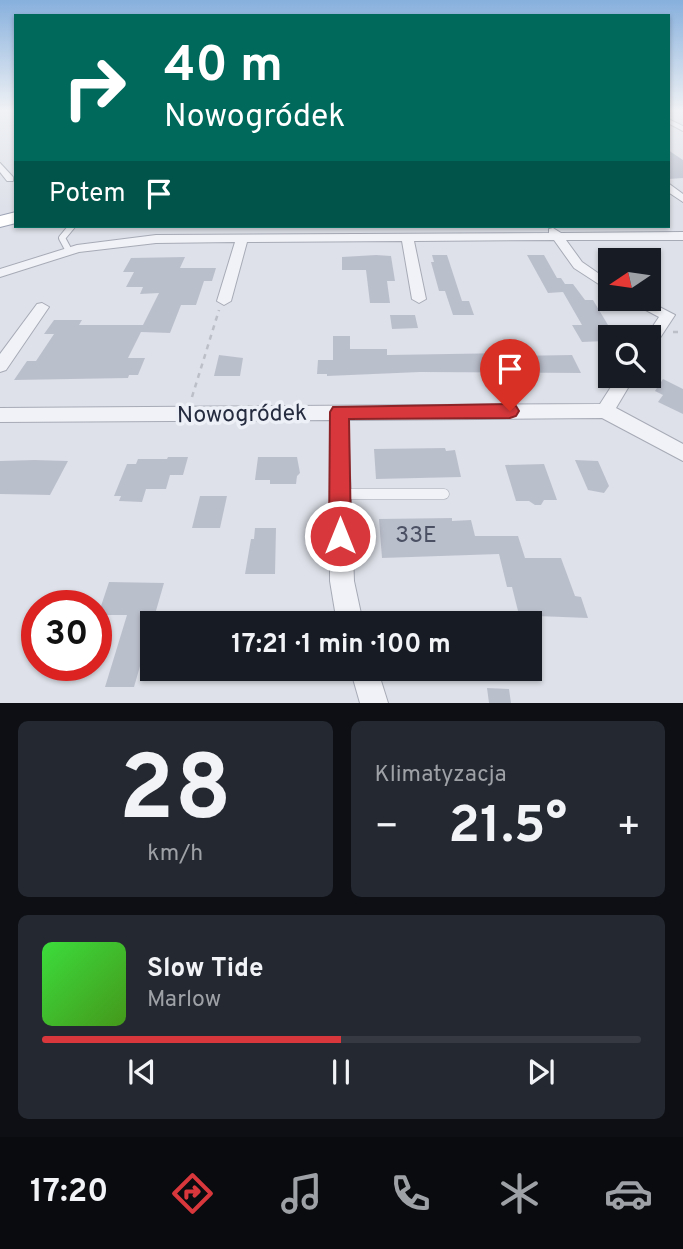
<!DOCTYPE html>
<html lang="pl">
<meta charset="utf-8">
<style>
body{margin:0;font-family:Overpass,sans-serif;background:#242831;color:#f1f3f6;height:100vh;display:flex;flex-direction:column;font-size:26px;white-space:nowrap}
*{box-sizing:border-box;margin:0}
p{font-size:23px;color:#9ea1a6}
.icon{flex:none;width:38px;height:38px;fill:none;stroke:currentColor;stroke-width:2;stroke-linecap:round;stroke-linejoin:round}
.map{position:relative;height:703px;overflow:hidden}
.panel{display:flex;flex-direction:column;gap:18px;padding:18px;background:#0d0f14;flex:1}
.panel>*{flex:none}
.guide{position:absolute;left:14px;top:14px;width:656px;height:214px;border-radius:0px;box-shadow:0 2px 5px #0004;background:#00695c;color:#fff;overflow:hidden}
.needle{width:46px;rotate:257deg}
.buttons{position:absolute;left:598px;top:248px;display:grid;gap:14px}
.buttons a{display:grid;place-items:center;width:63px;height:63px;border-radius:0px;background:#171b24;box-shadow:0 2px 5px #0004;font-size:35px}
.speed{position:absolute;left:21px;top:590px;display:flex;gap:14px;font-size:35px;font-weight:700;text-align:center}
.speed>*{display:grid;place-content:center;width:91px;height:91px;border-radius:50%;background:#171b24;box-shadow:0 2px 5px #0004;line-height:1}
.speed .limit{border:10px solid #d22;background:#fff;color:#111}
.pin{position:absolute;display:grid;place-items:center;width:60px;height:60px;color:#fff;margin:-72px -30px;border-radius:50% 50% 50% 0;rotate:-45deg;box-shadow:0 0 7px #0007}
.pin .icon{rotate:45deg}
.me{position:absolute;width:77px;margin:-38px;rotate:0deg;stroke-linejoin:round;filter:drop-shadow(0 0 5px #0008)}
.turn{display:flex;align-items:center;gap:24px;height:147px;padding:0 35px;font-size:32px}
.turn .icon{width:91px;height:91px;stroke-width:2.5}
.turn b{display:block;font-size:49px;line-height:60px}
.then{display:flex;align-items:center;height:66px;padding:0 35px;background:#0003;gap:14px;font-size:26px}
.big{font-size:52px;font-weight:700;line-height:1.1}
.panel .widget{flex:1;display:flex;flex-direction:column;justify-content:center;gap:10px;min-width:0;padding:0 24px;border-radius:10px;background:#242831}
.panel .dial{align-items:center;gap:0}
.dial b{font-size:91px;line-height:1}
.song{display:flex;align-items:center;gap:21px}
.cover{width:84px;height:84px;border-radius:10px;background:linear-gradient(135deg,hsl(120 70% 55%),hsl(100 70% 35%))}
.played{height:7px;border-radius:4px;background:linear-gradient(90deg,#d8383c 50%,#363941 50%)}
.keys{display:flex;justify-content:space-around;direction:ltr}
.heat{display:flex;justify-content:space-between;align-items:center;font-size:38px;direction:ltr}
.panel .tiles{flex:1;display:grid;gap:18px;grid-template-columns:1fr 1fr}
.widget:last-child{grid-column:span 2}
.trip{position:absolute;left:140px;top:611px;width:402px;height:70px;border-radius:0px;background:#171b24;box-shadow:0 2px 5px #0004;font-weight:700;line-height:70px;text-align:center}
.tab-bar{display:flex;height:112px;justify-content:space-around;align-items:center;background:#090b0e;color:#9ea1a6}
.tab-bar .icon{width:49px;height:49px}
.tab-bar .on{color:#d8383c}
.tab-bar b{font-size:32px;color:#f1f3f6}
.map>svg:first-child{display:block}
.building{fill:#babfcc}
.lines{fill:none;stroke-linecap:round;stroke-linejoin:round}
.lane-far2-casing{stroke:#a7abb6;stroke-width:6}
.lane-far1-casing{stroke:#a7abb6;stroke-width:8}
.lane-casing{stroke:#a7abb6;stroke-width:11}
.street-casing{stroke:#a7abb6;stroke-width:2}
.primary-casing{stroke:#9ca3b5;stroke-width:2}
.path{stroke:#bcbfc7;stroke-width:2.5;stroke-dasharray:5 5;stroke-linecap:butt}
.lane-far2{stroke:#f1f2f7;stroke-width:5}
.lane-far1{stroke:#f1f2f7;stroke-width:6}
.lane{stroke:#f1f2f7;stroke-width:10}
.street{fill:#f1f2f7;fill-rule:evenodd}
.primary{fill:#fff;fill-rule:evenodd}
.route{fill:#d8383c;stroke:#8c2427;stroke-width:2}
.labels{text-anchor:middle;stroke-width:7;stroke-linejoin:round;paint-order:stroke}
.street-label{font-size:23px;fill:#262c40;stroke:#edf0f6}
.near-number-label{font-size:23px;fill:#4b5163}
</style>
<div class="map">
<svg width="683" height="703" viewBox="0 0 683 703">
<rect width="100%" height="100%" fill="#dee1e9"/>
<path class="building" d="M668,150l15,10v18l-15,1z
M376,255l15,1 4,25h-8l3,22h-20l-4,-33h-24v-13z
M432,255h15l15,46h7l5,14h-21l-8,-24h-6l-8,-29h3z
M527,255h17l13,23h4l4,6h8l12,16h8l18,30h-10l5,11 -24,1 -10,-17h10l-19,-33 -15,1z
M185,257l-5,11h36l-4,13h-8l-8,24h-15l-11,28 -29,-1 -13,26h17l-7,17h-9l-1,3 -114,2 13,-19h9l18,-27h-10l10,-14h28l-3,5h64l16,-32 -19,1 3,-7h-17l8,-15h-11l8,-14z
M390,315h25l3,13 -26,1z
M333,336h17v13h37v6l124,-2 2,3 59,-1 9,18 -161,-1 -93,4v-2h-10l1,-14h15z
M219,355l24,3 -3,18h-26z
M663,379l20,10v25l-25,-12 5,-7 -8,-4z
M445,448l1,3 9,-1 6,27 -85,2 -2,-30z
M168,457h20l-5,18h-13l-4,14h-20l-4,13 -23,-1 2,-5h-7l13,-32h9l2,-5h29z
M258,457h39l3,16 -3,3 -1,8h-26v-4h-15z
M575,460l23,1 11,25 -5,7 -16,-3z
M0,461l34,-1 34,1 -18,34 -50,-1z
M544,464l13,36h-13l-3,5h-6l-6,-4h-13l-11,-36z
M200,496h27l-7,32h-28z
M452,518v3l19,-1 4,16h43l7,22h36l14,38 6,1 7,21 -51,-2 1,6h-14l-2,-6 -3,-1 -7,-28h-5l-8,-33 -117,4 -3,-39z
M255,528h21l-1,46h-30l6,-35h3z
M109,582l55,1 -30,104h-29l22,-72h-29z
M409,611h39l2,12h-40z
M487,688l22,1 2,14h-22z"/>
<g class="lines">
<defs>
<path id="lane-far2" d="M70,228l2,-2"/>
<path id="lane-far1" d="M69,251l-7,-13 10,-12"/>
<path id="lane" d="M343,494h101"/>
<path id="street" d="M668,119l15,7v5l-15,-8z
M0,163l13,14v4h-6l-7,-9z
M668,183l15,11v8l-15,-10z
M553,228l8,5 122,-1v8h-117l16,22 29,20v10l-37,-24 -20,-28 -140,1 12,58 -7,4 -7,-4 -10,-58 -155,1 -16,59 -7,4 -7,-4 18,-59 -79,1 -77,9 -79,25v-8l77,-24 79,-10 393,-2v-4z
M625,299h19l31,16 -21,32 -5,1v-10h-4l14,-21z
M42,303l7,4 -43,63 -6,2v-18l37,-50z
M618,376h17l-19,32 67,36v17l-81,-43 -254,2 6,161 9,42h-26l-7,-42v-161l-330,2v-14l600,-4z
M350,668h27l11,35h-28z"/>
<path id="primary" d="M16,212v11l-16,4v-11z"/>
</defs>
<use href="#lane-far2" class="lane-far2-casing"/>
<use href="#lane-far1" class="lane-far1-casing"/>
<use href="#lane" class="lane-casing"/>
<use href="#street" class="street-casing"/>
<use href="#primary" class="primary-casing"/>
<path class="path" d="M673,332h10
M649,366l8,-12
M192,397l27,-87"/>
<use href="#lane-far2" class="lane-far2"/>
<use href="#lane-far1" class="lane-far1"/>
<use href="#lane" class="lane"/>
<use href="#street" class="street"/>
<use href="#primary" class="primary"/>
</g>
<linearGradient id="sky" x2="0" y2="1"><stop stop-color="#87b0dd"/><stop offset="0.53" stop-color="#f0f2f5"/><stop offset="1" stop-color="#f0f2f5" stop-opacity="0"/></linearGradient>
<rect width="683" height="208" fill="url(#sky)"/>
<path class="route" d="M510,404l6,2 3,5 -3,5 -6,2 -161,1 2,117 -3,7 -8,4 -8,-4 -3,-7 1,-124 3,-5z"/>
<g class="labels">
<g class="street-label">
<text transform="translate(242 413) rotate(-1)" y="8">Nowogródek</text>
</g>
<g class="near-number-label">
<text x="416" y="542">33E</text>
</g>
</g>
</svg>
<div class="buttons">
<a><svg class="needle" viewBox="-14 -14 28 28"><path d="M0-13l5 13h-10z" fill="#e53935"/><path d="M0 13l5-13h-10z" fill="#9ea1a6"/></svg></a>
<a><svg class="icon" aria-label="search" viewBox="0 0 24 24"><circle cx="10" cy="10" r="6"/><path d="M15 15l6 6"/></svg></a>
</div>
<div class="speed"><div class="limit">30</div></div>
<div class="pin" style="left:510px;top:411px;background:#d93025"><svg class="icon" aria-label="arrive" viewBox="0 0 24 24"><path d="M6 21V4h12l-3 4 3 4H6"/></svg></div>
<svg class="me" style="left:340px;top:536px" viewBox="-20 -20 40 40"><circle r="17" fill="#d8383c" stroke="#fff" stroke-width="3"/><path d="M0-11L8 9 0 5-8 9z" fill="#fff"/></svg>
<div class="trip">17:21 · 1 min · 100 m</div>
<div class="guide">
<div class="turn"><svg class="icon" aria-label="right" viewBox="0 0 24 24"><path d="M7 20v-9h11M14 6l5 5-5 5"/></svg><div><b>40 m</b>Nowogródek</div></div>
<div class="then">Potem<svg class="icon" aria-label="arrive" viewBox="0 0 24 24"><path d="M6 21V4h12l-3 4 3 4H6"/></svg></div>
</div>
</div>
<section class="panel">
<div class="tiles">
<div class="widget dial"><b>28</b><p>km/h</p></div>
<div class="widget"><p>Klimatyzacja</p>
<div class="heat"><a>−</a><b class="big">21.5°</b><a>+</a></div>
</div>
<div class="widget">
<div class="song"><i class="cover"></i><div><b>Slow Tide</b><p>Marlow</p></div></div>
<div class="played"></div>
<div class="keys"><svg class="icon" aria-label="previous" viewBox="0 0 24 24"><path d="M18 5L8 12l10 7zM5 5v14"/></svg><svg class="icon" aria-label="pause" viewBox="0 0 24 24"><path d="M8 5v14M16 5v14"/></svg><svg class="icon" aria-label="next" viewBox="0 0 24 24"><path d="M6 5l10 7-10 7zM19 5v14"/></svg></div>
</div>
</div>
</section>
<nav class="tab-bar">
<b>17:20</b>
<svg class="icon on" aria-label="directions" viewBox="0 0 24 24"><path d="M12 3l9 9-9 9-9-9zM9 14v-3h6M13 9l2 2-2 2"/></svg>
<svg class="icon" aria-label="music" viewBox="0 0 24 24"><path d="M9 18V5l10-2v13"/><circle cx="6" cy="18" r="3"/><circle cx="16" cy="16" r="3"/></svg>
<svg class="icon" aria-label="phone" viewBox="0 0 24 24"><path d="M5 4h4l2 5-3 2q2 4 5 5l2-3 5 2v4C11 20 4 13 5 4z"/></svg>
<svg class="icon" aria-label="climate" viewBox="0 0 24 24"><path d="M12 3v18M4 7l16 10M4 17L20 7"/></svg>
<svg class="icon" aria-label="car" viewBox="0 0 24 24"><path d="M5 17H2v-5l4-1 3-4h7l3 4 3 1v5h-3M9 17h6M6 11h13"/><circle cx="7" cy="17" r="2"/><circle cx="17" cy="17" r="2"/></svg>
</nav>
